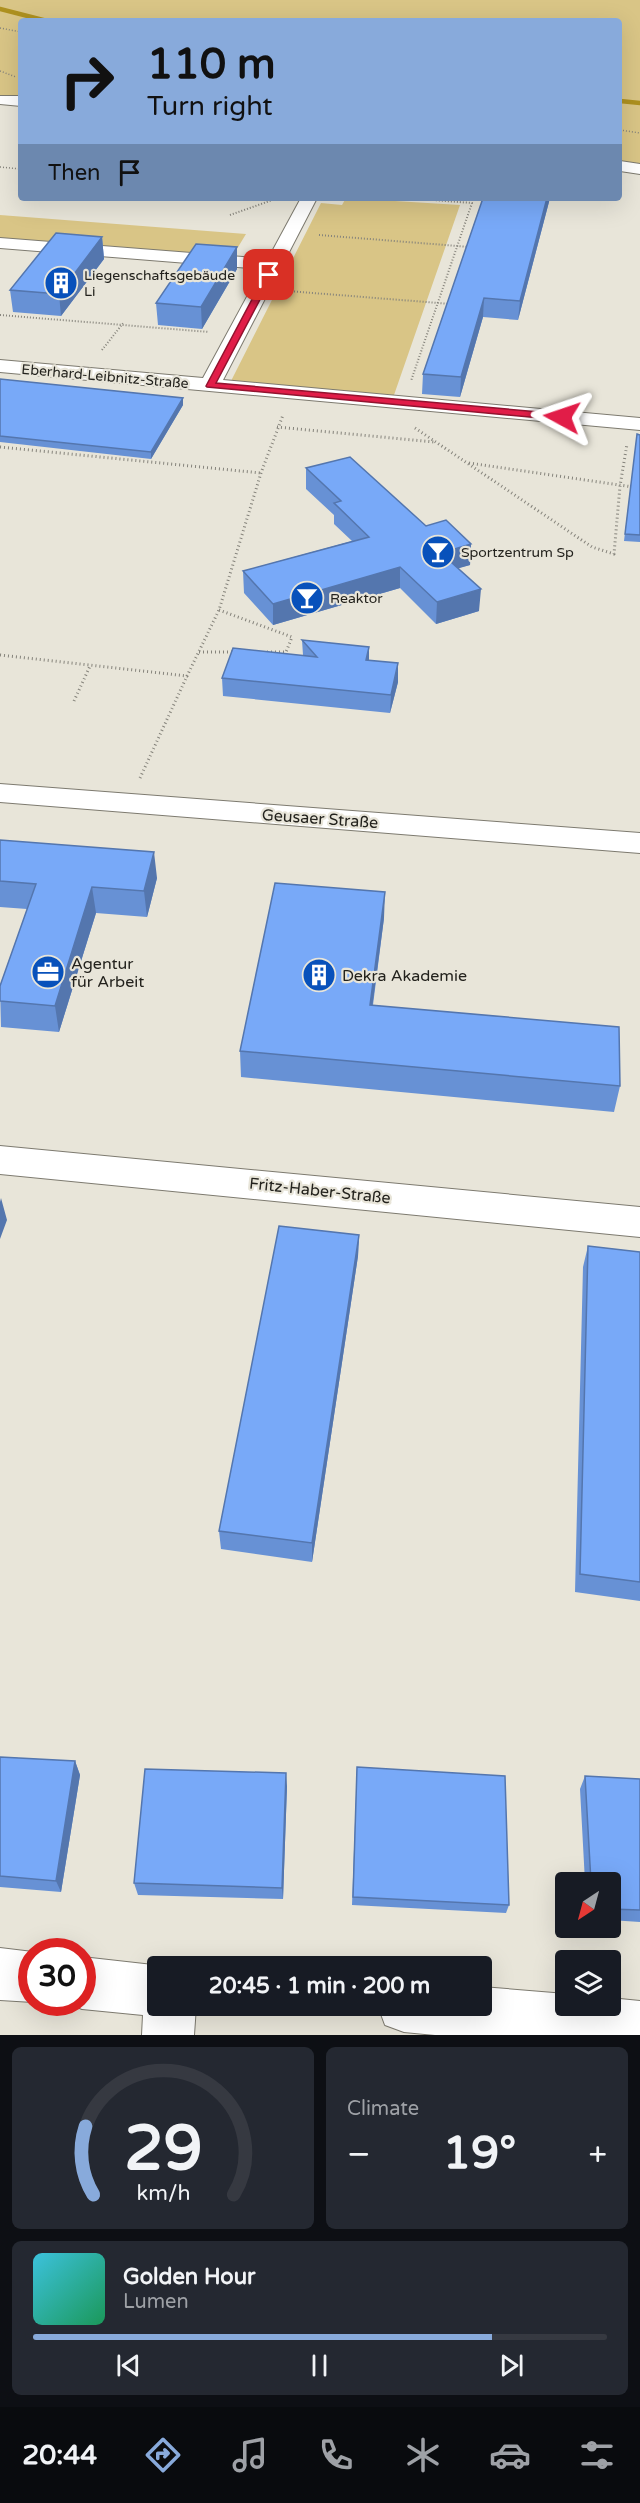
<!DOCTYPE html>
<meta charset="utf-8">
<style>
body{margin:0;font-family:"Varela Round",sans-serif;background:#242831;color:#f1f3f6;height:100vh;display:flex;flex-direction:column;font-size:22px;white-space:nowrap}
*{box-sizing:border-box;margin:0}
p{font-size:20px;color:#9ea1a6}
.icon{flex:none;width:33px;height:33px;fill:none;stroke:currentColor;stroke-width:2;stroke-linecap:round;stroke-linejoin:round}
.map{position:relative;height:2035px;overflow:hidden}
.panel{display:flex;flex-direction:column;gap:12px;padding:12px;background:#0d0f14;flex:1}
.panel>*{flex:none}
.banner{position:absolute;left:18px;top:18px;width:604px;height:183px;border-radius:6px;box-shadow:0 6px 24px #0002;background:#88aadb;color:#111;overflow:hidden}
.needle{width:39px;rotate:216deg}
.fabs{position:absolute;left:555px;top:1872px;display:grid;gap:12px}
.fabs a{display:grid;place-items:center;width:66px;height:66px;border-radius:6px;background:#171b24;box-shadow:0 6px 24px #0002;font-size:30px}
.speed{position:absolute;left:18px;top:1938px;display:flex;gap:12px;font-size:30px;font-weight:700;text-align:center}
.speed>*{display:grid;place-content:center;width:78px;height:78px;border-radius:50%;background:#171b24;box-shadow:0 6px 24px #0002;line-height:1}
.speed .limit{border:9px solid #d22;background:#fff;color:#111}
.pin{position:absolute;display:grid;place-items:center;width:51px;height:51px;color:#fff;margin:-26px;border-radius:12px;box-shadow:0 3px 9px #0006}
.me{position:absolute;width:66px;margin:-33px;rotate:275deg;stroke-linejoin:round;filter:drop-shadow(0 0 4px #0008)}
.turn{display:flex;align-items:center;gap:21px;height:126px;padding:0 30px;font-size:27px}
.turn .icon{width:78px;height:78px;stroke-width:2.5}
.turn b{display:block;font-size:42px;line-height:51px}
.then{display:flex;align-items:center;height:57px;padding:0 30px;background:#0003;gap:12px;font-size:22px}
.big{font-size:45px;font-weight:800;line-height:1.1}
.panel .card{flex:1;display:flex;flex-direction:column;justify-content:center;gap:9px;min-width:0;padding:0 21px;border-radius:9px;background:#242831}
.panel .dial{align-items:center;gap:0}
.dial svg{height:156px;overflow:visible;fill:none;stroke:#363941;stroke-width:7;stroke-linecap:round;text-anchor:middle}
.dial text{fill:#f1f3f6;stroke:none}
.song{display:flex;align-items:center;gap:18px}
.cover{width:72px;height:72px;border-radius:9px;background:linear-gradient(135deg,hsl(190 70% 55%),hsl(150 70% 35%))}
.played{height:6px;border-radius:3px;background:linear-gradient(90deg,#88aadb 80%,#363941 80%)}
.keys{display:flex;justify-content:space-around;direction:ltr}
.heat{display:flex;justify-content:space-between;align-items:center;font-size:33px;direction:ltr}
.panel .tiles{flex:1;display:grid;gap:12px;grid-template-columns:1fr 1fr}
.card:last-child{grid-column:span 2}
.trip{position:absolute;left:147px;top:1956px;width:345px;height:60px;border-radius:6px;background:#171b24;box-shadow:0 6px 24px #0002;font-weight:800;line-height:60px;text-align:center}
.tab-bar{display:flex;height:96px;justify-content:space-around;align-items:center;background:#090b0e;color:#9ea1a6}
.tab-bar .icon{width:42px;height:42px}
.tab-bar .current{color:#88aadb}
.tab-bar b{font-size:27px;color:#f1f3f6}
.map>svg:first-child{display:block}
.green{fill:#d9c586}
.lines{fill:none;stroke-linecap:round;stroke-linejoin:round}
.stream{stroke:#ad901f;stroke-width:4.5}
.minor-casing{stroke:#7d7a6f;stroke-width:2}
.tertiary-casing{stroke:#7d7a6f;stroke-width:2}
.path-far2{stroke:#85837b;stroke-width:1.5;stroke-dasharray:1 2;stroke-linecap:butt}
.path-far1{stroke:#85837b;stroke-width:2;stroke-dasharray:1 2;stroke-linecap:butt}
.path{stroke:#85837b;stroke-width:3;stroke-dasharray:1 3;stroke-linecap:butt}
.minor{fill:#fff;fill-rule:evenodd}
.tertiary{fill:#fff;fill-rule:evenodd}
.wall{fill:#6791d5}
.shaded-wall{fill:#5476ae}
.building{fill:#78a9f8;stroke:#5476ae;stroke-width:1.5}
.route{fill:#e11d48;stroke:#92132f;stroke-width:1.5}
.labels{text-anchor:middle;stroke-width:4.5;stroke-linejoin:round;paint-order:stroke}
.far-poi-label{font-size:14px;fill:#23221d;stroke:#e8e5d9;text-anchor:start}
.far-street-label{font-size:14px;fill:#23221d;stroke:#e8e5d9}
.street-label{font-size:16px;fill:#23221d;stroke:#e8e5d9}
.poi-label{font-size:16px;fill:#23221d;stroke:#e8e5d9;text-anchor:start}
</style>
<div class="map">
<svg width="640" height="2035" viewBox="0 0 640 2035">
<rect width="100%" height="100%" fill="#e8e5d9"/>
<path class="green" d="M0,0h640v164l-20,-3v-140h-599v77l-21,-1z
M346,198l114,7 -66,190 -163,-14 90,-178 21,2z
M0,215l246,19 -14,23 -232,-18z"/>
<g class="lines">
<path class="stream" d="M0,9l47,12
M620,101l20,2"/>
<defs>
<path id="minor" d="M0,96h21v10l-21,-2z
M620,161l20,3v10l-20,-3z
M301,198h16l-94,182 417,38v12l-640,-58v-12l203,18 59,-109 -262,-21v-10l268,21z
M0,1146l640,61v30l-640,-63z
M0,1948l33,4v50l-33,-2z
M82,1957l80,9h-4v40h38l-2,29h-52l1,-20 -61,-6 -16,-7h16z
M482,1987l84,7v12h44v-8l30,3v34h-205l-31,-3 -19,-7 -7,-19h104z"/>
<path id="tertiary" d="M0,784l640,49v20l-640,-51z"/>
</defs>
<use href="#minor" class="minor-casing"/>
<use href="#tertiary" class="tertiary-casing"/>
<path class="path-far2" d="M0,28l21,4
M0,71l16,6
M620,130l20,3
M0,167l21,2"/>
<path class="path-far1" d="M406,198l66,5 -61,178
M230,215l48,-17
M319,235l151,12
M288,291l163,13
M0,315l209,17
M102,350l22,-28"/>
<path class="path" d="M277,427l157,15
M415,428l177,119 22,7 6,-68 7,-42
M0,447l261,26
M469,463l171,25
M219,610l73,27 -6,15h-21
M199,652h37
M0,655l187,21 32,-66 42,-137 22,-58
M74,701l16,-35
M140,778l47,-102"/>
<use href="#minor" class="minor"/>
<use href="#tertiary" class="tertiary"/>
</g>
<path class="wall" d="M483,198h67l-32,122 -35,-3 -23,80 -38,-3 1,-20z
M102,237l2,22 -43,57 -48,-4 -3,-22z
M237,247v22l-35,60 -44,-4 -2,-22z
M0,379l183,19v7l-32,54 -151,-17z
M637,434l3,1v107l-16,-1z
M306,468l120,58 45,18 -1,21 -12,3 21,43 -43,13 -36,-36 -127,37 -29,-32 -1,-22 109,-30 -18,-17v-9l-28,-26z
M302,640l67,7v14l29,21 -8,31 -167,-17 -1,-18 81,-23z
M0,840l157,38 -10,39 -51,-4 -37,119 -58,-5 -1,-41 27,-77 -27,-2z
M384,918l-11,87 247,81 -6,26 -373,-35 -1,-26z
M359,1235l-1,21 -46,306 -91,-13 -2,-18z
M588,1246l52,6v349l-65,-9 8,-325z
M0,1757l75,4 5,14 -19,117 -61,-5z
M357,1767l152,138 -3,8 -154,-8z
M585,1776l55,3v143l-30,-2v-38h-25l-5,-93z
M287,1786l-4,113 -145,-4 -4,-12z"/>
<path class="shaded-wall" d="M547,198h3l-32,122 2,-19z
M102,237l2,22 -43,57 -2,-22z
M237,247v22l-35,60 -1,-22z
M484,298l-1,19 -23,80 1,-20z
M183,398v7l-32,54v-7z
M471,544l-1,21 -31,9 2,-21z
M400,567v21l-127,37v-21z
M481,589l-2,22 -43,13 1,-22z
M369,647v18l-3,-5z
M398,663v19l-8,31 1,-18z
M154,852l3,26 -10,39 -3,-26z
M92,887l4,26 -37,119 -4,-26z
M385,892l-1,26 -15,113 1,-26z
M1,1198l6,22 -7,19v-37z
M359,1235l-1,21 -46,306v-19z
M75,1761l5,14 -19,117 -5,-11z
M286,1773l1,13 -4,113 -1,-11z"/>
<path class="building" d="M483,198h64l-27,103 -36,-3 -23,79 -38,-3z
M56,233l46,4 -43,57 -49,-4z
M196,244l41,3 -36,60 -45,-4z
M0,379l183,19 -32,54 -151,-16z
M637,434l3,1v100l-15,-1z
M350,457l76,69 20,-6 25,24 -30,9 40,36 -44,13 -37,-35 -127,37 -30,-33 126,-34 -35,-34 7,-2 -35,-33z
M302,640l67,7 -3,13 32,3 -7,32 -169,-17 11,-30 84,9z
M0,840l154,12 -10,39 -52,-4 -37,119 -55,-5v-15l36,-102 -36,-3z
M275,883l110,9 -15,113 249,22 1,59 -380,-35z
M279,1226l80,9 -47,308 -93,-12z
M588,1246l52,6v330l-60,-8z
M0,1757l75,4 -19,120 -56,-5z
M357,1767l148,9 4,129 -156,-8z
M145,1769l141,4 -4,115 -148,-5z
M585,1776l55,3v131l-30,-1v-27h-19z"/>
<path class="route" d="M266,273l7,2 -57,108 346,31 5,3 -5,3 -355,-33 -1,-1z"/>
<defs>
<symbol id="building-disc" viewBox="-11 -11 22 22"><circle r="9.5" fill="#0851bb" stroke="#e8e5d9"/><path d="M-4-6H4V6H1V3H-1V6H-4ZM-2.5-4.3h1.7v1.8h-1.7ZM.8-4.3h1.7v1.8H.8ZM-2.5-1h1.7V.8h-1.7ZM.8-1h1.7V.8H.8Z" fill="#fff"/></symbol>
<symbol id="bar-disc" viewBox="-11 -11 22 22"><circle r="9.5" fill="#0851bb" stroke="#e8e5d9"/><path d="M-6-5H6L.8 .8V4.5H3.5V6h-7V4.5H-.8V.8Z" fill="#fff"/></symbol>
<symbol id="office-disc" viewBox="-11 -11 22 22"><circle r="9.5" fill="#0851bb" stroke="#e8e5d9"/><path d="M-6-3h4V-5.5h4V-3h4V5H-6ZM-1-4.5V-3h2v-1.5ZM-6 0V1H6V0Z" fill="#fff"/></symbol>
</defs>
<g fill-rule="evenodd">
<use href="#building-disc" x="42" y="264" width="38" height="38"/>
<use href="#bar-disc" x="419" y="533" width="38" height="38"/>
<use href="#bar-disc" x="288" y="579" width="38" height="38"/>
<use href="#office-disc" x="29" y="953" width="38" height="38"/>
<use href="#building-disc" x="300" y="956" width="38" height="38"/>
</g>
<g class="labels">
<g class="far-poi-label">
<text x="84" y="280">Liegenschaftsgebäude<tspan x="84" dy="16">Li</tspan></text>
<text x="461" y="557">Sportzentrum Sp</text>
<text x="330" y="603">Reaktor</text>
</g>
<g class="far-street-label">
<text transform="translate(105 376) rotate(5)" y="5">Eberhard-Leibnitz-Straße</text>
</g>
<g class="street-label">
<text transform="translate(320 818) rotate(4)" y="6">Geusaer Straße</text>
<text transform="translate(320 1190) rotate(6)" y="6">Fritz-Haber-Straße</text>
</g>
<g class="poi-label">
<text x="71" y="969">Agentur<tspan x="71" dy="18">für Arbeit</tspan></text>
<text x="342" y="981">Dekra Akademie</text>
</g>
</g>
</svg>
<div class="fabs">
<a><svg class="needle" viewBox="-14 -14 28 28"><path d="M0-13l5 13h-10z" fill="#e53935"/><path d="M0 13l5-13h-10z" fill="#9ea1a6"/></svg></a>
<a><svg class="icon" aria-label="layers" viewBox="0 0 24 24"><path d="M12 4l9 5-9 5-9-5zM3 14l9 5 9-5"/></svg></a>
</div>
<div class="speed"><div class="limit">30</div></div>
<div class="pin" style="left:269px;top:275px;background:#d93025"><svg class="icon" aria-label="arrive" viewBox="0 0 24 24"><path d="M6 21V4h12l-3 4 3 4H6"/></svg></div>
<svg class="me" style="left:562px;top:417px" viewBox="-20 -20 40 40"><path d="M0-17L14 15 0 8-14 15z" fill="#e11d48" stroke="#fff" stroke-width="4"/></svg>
<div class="trip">20:45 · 1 min · 200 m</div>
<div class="banner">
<div class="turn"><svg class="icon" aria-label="right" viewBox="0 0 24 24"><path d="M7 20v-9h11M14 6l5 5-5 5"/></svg><div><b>110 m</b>Turn right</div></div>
<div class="then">Then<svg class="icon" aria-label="arrive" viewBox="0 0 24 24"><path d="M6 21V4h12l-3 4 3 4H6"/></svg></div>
</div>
</div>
<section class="panel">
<div class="tiles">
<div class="card dial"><svg viewBox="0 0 100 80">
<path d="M14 69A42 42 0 1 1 86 69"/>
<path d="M14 69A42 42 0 0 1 10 34" stroke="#88aadb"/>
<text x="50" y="56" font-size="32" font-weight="700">29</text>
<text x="50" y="72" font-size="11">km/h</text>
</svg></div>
<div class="card"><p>Climate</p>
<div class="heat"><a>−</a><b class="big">19°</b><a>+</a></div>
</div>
<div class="card">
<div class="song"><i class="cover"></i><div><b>Golden Hour</b><p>Lumen</p></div></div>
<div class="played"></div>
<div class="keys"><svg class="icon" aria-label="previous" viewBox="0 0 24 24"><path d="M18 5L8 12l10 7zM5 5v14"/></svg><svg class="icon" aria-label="pause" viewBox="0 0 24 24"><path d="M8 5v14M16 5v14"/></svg><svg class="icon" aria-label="next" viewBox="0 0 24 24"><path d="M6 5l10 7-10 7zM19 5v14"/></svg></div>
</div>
</div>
</section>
<nav class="tab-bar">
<b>20:44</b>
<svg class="icon current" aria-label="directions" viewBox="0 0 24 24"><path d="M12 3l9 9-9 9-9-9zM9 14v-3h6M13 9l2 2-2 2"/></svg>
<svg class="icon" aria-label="music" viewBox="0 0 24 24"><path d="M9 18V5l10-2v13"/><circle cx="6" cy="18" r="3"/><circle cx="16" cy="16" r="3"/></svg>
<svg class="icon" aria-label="phone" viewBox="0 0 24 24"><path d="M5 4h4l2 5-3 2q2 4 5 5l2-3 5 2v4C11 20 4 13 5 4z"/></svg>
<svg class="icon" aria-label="climate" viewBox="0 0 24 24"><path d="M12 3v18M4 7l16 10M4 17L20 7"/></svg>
<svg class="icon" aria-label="car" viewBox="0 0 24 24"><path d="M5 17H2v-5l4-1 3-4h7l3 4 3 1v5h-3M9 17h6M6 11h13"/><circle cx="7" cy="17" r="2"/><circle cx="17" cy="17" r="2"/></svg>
<svg class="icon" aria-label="filters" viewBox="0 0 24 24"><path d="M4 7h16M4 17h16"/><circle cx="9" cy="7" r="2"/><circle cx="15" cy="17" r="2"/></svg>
</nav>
